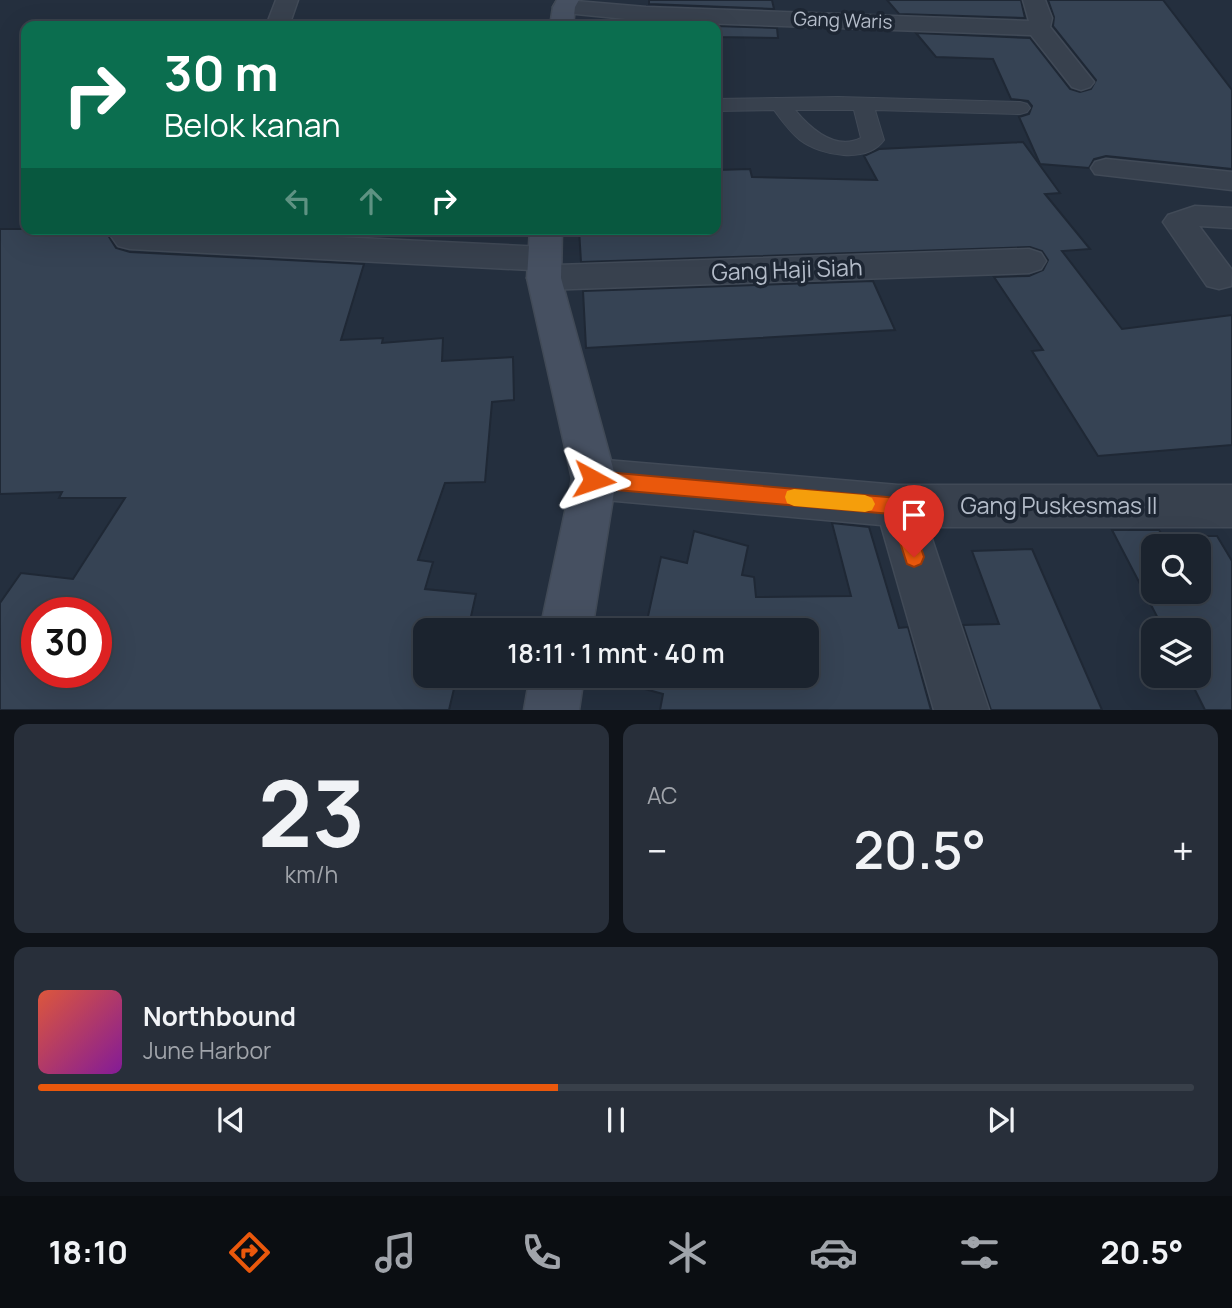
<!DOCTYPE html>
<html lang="id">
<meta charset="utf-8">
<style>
body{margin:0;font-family:Manrope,sans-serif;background:#282f3a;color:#f1f3f6;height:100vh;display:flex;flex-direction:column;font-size:26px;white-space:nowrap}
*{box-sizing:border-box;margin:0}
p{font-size:23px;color:#a0a4aa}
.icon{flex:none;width:38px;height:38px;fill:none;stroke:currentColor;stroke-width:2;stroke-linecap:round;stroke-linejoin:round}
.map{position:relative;height:710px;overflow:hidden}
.sheet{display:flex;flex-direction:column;gap:14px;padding:14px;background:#0f1319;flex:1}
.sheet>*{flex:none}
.guide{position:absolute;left:21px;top:21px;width:700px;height:214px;border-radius:14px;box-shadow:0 7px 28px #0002,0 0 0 2px #39404a;background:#0b6e4f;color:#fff;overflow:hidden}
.controls{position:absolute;left:1141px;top:534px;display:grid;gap:14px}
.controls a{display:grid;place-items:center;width:70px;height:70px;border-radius:14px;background:#1b232e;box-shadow:0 7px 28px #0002,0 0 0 2px #39404a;font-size:35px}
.speed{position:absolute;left:21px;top:597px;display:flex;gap:14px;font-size:35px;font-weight:700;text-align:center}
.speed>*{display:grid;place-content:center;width:91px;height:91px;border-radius:50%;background:#1b232e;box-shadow:0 7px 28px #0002,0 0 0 2px #39404a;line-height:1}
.speed .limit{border:10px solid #d22;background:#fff;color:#111}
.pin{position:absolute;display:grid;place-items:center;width:60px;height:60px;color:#fff;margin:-72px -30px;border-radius:50% 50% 50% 0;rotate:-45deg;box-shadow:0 0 7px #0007}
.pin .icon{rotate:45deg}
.me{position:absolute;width:77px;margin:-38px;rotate:95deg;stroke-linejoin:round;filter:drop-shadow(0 0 5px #0008)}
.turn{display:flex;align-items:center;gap:24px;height:147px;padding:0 28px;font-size:32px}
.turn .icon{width:91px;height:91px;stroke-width:2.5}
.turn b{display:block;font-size:49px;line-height:60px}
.lanes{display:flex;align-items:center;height:66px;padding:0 28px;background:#0003;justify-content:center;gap:35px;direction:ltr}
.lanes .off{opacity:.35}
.big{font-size:52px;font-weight:600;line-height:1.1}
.sheet .card{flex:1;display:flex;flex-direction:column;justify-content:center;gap:10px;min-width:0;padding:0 24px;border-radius:14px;background:#282f3a}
.sheet .dial{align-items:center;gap:0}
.dial b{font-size:91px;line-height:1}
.song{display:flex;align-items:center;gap:21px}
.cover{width:84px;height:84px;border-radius:10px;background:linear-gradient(135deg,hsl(10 70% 55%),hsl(290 70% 35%))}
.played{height:7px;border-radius:4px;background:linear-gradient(90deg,#ea580c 45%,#39404a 45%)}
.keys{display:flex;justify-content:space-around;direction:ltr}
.heat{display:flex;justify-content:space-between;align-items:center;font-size:38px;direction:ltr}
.sheet .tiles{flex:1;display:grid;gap:14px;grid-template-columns:1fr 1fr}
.card:last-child{grid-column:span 2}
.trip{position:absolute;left:413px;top:618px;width:406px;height:70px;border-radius:14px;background:#1b232e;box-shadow:0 7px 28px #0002,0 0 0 2px #39404a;font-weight:600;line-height:70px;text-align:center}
.tab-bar{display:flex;height:112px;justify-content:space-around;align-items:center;background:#0b0e12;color:#a0a4aa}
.tab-bar .icon{width:49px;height:49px}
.tab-bar .on{color:#ea580c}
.tab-bar b{font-size:32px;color:#f1f3f6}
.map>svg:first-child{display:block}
.building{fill:#364354;stroke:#1f2835;stroke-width:2;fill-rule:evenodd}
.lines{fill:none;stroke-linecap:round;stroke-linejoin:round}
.lane-casing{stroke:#414a57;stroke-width:2}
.street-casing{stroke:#414a57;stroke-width:3}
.secondary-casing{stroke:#414a57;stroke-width:3}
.lane{fill:#38414e;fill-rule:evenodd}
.street{fill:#38414e;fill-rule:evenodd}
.secondary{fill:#465061;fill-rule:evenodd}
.route{fill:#ea580c;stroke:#983908;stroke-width:2}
.slow{fill:#f59e0b}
.labels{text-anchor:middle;stroke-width:7;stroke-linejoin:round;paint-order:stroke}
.far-street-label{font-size:19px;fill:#b4bcc9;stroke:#1d2633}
.street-label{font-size:23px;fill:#b4bcc9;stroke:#1d2633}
</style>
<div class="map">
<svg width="1232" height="710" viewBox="0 0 1232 710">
<rect width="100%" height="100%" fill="#242f3e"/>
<path class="building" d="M649,0h123l2,9 -125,-5z
M887,0h134l4,18 -126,-4z
M1048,0h115l69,90v79l-126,-13 -12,3 -5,9 -49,-4 -21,-47 10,-3 3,-8 -4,-5 -17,-2 -18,-40 -57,-2 -20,-24 114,5 40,51 10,3 11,-3 5,-9 -43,-54 1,-9z
M649,24l128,4 1,10 -62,-1v-11h-67z
M1023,142l37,51 -15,1 45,55 -28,2 60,78 110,-14v130l-134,11 -66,-105 11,-1 -49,-73 35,-1 14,-6 5,-10 -6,-9 -12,-4 -449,15 -2,-33h137v-59l34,-1 2,8 125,3 -13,-24 15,-7z
M0,229h104l12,19 14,4 234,12 -23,76 42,-2 -1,5 61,-5 -1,23 71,-4 1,43 -22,2 -7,80 -40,1 -27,77 15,2 -8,27 51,5 -8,36h-43v46h32l-8,34h-449v-107l21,-30 52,6 52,-81h-66l3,-6 -62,2zM37,612h59v60h-59z
M232,229h143l-2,7z
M873,281l22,49 -309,18 -3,-57z
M832,523l37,4 30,101 9,-1 23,83h-271l3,-16 -29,-8 2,-10h171v-46h-162l16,-73 26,6 7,-32 54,15 -6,29 12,2 2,20 95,-1z
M1112,530h47l4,6h54l15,25v149h-27l-17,-34h11v-46h-35zM1153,546h46v46h-46z
M1032,549l70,161h-111l-28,-85 36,-1 -27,-73z"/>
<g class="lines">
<defs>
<path id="lane" d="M838,97l182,5 7,2 3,4 -3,4 -7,2 -145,-4 9,30c-17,24 -63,16 -84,0 -10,-8 -18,-19 -26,-30l-58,1v-12zM795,110h59l7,28c-26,13 -50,-9 -66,-28z"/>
<path id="street" d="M276,0h22l-9,26h-23z
M564,0l82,7 383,14 -6,-21h22l7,18 -2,9 44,55 -4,5 -9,3 -9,-3 -41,-52 -385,-14 -90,-9 -3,-5 3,-5z
M1106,159l126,13v18l-137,-16 -4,-6 4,-6z
M1195,206l37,2v20l-33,-2 33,44 -1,16 -12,3 -12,-3 -44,-64 5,-7z
M106,229h67l371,18 12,4 5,8 -4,6 472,-16 12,4 5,8 -5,8 -12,4 -485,17 -12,-3 -5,-9 4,-8 -401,-21 -12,-3z
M594,459l304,26h334v42h-304l61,183h-55l-53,-185 -287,-26 -16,-6 -6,-14 6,-14z"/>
<path id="secondary" d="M557,0h22l-4,7 -2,19h-23l3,-19z
M530,229h32l-1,49 55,201 -24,151h-52l32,-151 -45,-201z
M530,676h54l-5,34h-55z"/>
</defs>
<use href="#lane" class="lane-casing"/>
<use href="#street" class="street-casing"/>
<use href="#secondary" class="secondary-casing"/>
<use href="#lane" class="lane"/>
<use href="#street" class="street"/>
<use href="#secondary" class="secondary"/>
</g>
<path class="route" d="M594,471l304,27 6,2 3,6 17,51 -3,7 -7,3 -7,-3 -16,-50 -297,-26 -7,-3 -2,-5 2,-6z"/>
<path class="slow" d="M794,489l71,6 7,3 3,6 -3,6 -7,2 -71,-6 -7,-3 -2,-6 2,-6z"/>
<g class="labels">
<g class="far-street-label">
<text transform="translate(843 20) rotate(2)" y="7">Gang Waris</text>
</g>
<g class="street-label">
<text transform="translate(787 270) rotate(-2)" y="8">Gang Haji Siah</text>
<text x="1059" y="514">Gang Puskesmas II</text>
</g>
</g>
</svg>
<div class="controls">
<a><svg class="icon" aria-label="search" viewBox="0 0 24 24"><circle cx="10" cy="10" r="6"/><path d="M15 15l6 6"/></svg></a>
<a><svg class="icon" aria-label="layers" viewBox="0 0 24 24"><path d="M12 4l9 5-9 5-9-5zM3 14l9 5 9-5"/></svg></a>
</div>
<div class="speed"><div class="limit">30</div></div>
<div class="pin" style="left:914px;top:557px;background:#d93025"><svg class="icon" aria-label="arrive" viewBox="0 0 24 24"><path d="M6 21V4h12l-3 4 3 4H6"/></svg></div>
<svg class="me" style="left:594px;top:480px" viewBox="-20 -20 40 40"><path d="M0-17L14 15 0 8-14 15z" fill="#ea580c" stroke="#fff" stroke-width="4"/></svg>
<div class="trip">18:11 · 1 mnt · 40 m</div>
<div class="guide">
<div class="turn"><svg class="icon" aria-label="right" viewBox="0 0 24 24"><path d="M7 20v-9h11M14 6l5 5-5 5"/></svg><div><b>30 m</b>Belok kanan</div></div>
<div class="lanes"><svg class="icon off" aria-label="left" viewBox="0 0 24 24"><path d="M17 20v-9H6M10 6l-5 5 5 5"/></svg><svg class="icon off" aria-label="ahead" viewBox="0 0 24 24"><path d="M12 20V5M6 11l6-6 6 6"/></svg><svg class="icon" aria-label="right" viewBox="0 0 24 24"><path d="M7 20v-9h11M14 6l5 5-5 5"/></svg></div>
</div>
</div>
<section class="sheet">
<div class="tiles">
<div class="card dial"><b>23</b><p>km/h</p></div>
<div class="card"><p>AC</p>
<div class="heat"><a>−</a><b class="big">20.5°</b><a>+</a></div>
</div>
<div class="card">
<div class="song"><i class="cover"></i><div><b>Northbound</b><p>June Harbor</p></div></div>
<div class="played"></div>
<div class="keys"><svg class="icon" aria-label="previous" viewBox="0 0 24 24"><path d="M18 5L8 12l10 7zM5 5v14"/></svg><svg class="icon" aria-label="pause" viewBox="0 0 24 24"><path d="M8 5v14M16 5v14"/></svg><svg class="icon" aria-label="next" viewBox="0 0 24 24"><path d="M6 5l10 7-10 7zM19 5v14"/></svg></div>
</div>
</div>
</section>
<nav class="tab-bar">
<b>18:10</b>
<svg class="icon on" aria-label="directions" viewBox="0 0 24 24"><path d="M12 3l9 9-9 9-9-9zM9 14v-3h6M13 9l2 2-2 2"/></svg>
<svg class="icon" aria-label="music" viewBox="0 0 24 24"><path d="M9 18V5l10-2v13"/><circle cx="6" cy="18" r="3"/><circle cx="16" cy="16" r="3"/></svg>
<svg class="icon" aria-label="phone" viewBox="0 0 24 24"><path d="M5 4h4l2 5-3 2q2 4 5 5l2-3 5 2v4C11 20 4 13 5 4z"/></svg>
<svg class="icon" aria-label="climate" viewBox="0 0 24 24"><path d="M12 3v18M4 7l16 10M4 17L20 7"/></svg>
<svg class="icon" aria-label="car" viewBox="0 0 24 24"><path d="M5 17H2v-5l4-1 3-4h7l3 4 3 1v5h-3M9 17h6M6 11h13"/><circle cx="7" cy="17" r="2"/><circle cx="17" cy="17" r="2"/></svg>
<svg class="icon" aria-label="filters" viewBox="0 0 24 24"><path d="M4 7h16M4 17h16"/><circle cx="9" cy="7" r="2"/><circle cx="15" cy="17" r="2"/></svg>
<b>20.5°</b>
</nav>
